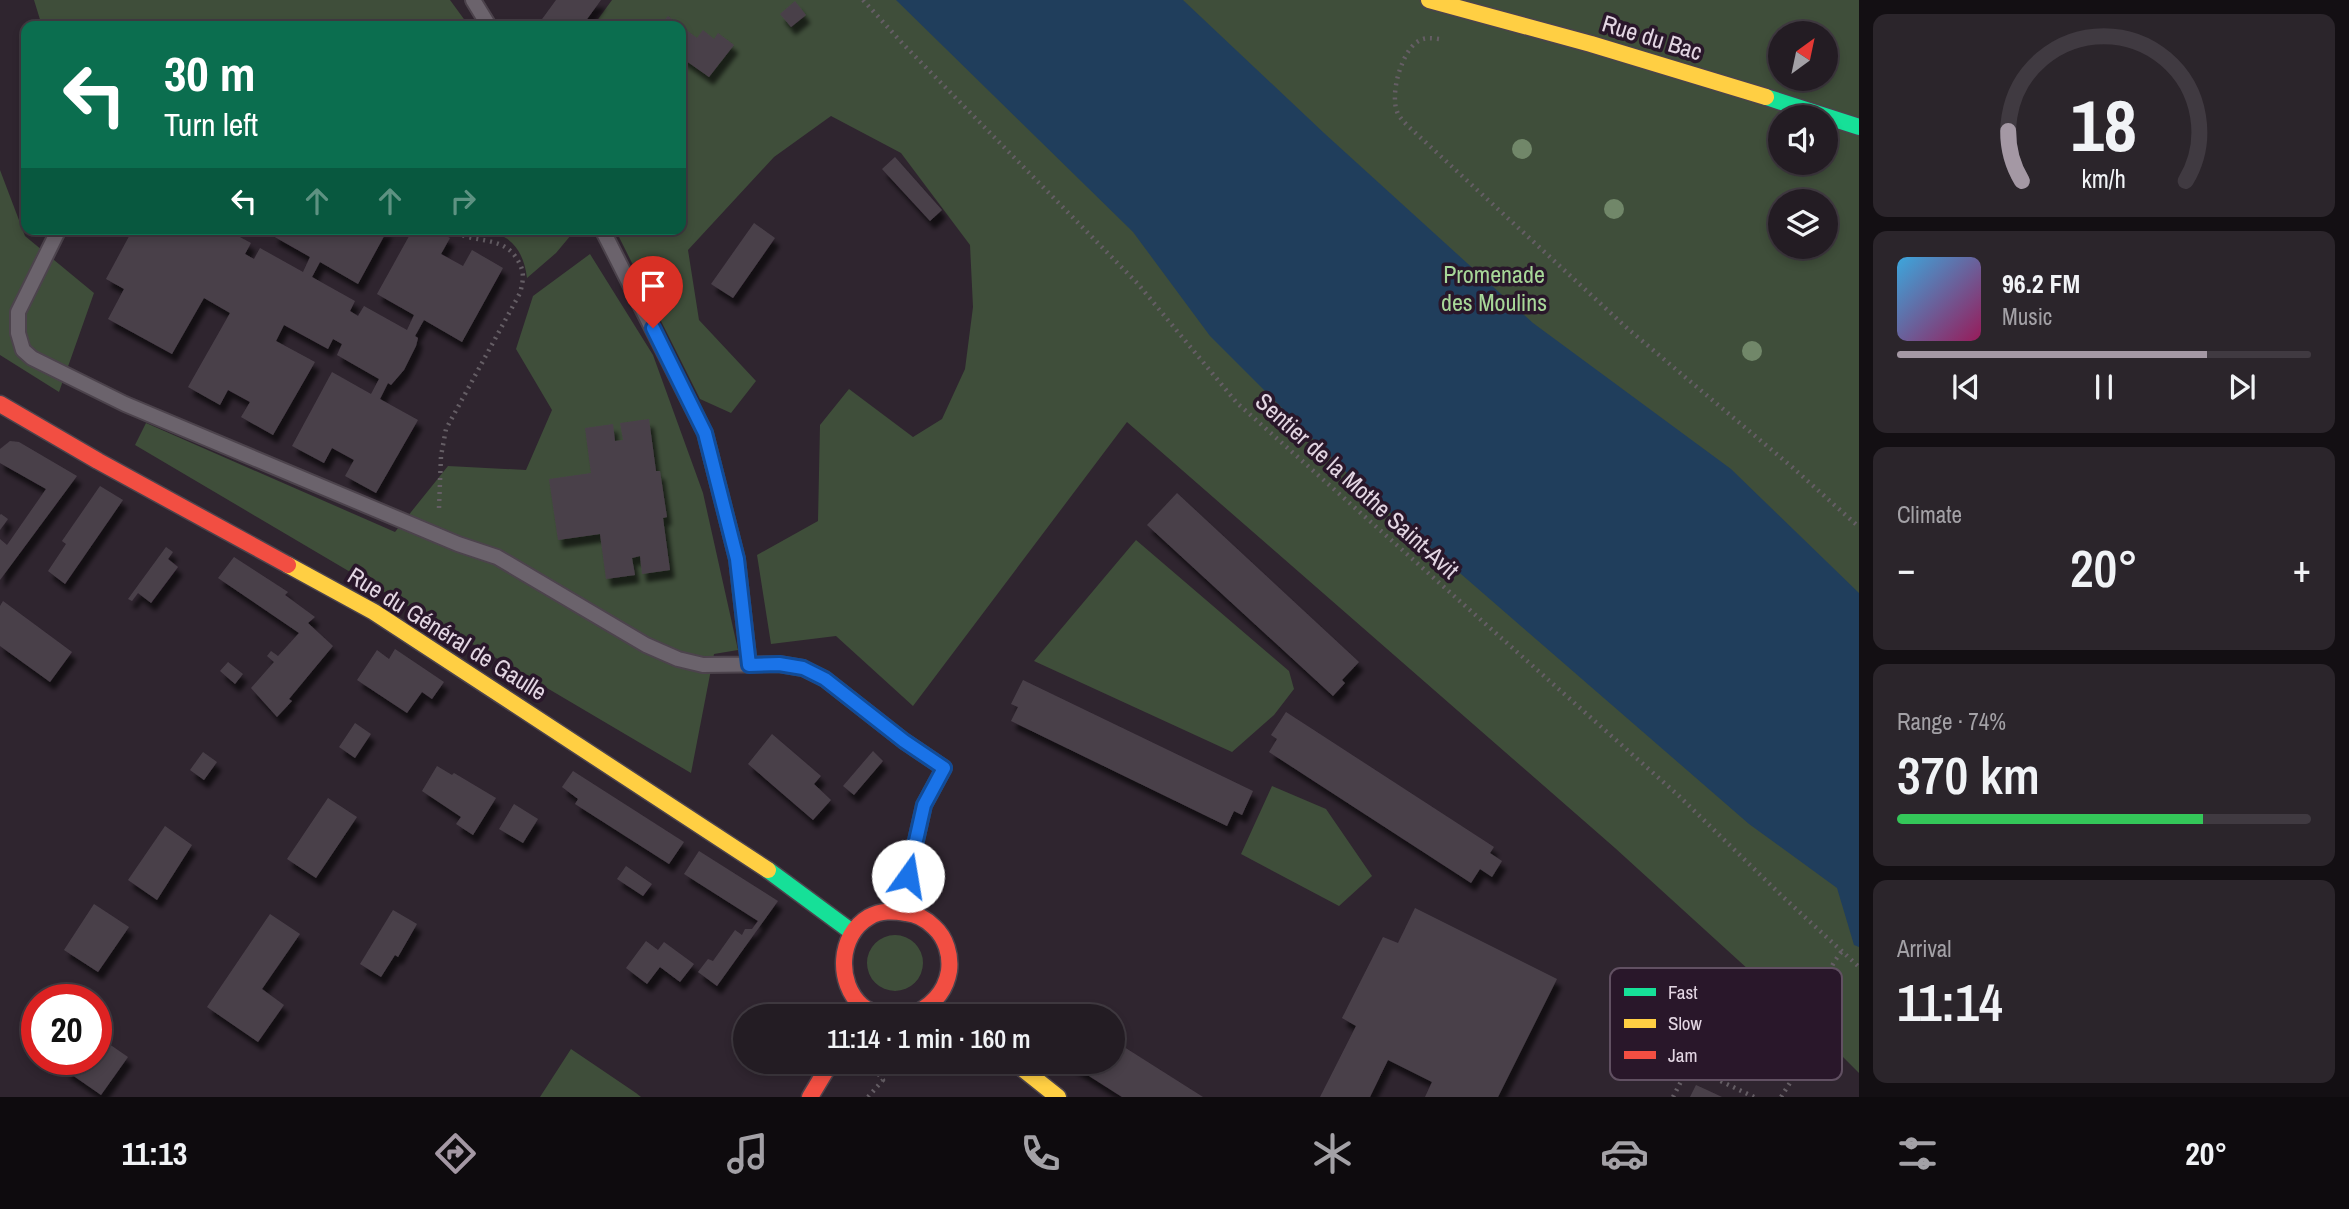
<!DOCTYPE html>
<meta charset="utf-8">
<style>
body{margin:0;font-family:"Archivo Narrow",sans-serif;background:#2b252b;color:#f1f3f6;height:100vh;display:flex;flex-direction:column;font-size:26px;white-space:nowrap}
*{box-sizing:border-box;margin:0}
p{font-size:23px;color:#a3a1a6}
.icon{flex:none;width:38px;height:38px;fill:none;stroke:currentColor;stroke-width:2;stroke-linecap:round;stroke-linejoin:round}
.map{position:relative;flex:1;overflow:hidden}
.drawer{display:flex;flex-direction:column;gap:14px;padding:14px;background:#130f13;width:490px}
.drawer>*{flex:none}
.guide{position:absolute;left:21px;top:21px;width:665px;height:214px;border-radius:14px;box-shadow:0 4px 10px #0003,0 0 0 2px #403a41;background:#0b6e4f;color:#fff;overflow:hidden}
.needle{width:46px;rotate:33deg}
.controls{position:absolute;left:1768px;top:21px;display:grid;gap:14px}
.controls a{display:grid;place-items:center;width:70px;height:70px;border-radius:50%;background:#231c23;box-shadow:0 4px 10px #0003,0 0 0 2px #403a41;font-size:35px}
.speed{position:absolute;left:21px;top:984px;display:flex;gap:14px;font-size:35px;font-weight:700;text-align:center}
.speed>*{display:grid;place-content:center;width:91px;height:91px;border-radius:50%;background:#231c23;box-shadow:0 4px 10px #0003,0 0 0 2px #403a41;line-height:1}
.speed .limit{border:10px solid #d22;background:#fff;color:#111}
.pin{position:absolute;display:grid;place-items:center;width:60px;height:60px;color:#fff;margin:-72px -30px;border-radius:50% 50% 50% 0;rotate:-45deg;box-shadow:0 0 7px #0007}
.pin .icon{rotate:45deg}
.me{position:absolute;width:77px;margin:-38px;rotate:13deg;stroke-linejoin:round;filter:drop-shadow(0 0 5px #0008)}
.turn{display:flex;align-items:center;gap:24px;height:147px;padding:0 28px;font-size:32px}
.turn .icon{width:91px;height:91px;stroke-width:2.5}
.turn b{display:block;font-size:49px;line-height:60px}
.lanes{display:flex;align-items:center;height:66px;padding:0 28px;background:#0003;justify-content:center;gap:35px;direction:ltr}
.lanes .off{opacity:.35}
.big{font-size:52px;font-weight:600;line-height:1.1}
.drawer .card{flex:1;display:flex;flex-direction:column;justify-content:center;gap:10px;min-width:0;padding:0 24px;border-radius:14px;background:#2b252b}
.drawer .dial{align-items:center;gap:0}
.dial svg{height:182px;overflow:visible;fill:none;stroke:#403a41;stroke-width:7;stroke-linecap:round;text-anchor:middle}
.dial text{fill:#f1f3f6;stroke:none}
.song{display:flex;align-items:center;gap:21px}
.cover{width:84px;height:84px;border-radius:10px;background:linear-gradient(135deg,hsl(200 70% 55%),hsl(330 70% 35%))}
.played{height:7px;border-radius:4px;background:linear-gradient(90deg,#a498a4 75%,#403a41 75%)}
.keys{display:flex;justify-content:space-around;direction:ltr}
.heat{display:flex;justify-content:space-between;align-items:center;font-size:38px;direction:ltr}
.charge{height:10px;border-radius:5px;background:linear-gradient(90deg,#34c759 74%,#403a41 0)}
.trip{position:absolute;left:733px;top:1004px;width:392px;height:70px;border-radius:35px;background:#231c23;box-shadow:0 4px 10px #0003,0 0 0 2px #403a41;font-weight:600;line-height:70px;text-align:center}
.dock{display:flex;height:112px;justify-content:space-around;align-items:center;background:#0e0b0e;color:#a3a1a6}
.dock .icon{width:49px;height:49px}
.dock .current{color:#a498a4}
.dock b{font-size:32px;color:#f1f3f6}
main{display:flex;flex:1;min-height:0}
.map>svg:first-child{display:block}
.green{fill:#3f4e3a;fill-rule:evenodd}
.water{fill:#203e5c}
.building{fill:#4a404a;filter:url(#shadow)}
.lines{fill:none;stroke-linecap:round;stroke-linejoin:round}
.lane-casing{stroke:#4c434c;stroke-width:18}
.fast-casing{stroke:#4c434c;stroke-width:19}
.slow-casing{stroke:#4c434c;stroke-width:19}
.jam-casing{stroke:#4c434c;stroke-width:19}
.path{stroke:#655e65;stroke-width:4.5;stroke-dasharray:2 5;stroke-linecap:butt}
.lane{stroke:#6b636c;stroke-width:14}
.fast{stroke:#16e098;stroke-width:16}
.slow{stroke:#ffcf43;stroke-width:16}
.jam{stroke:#f24e42;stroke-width:16}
.tree{fill:#718769}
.route-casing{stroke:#114b97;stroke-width:18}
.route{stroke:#1a73e8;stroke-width:12}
.labels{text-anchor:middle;stroke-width:7;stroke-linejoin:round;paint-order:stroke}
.street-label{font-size:24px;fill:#e3d6e3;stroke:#29172a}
.park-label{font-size:24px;fill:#a7d798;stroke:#29172a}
.key{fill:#29172a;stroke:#615062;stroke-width:2}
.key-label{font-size:19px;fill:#e3d6e3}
</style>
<main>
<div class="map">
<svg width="1859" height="1097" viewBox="0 0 1859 1097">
<defs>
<filter id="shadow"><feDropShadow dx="4.5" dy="8" stdDeviation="2" flood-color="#0009"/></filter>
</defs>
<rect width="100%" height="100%" fill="#2f252f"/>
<path class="green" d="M34,0h416l19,26h-427z
M612,0h1247v1073l-33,-33 -211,-192 -488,-426 -214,284 -77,-70 -65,8 -14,-89 61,-34 2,-96 29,-36 64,48 29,-18 23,-50 8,-62 -3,-62 -69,-92 -70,-37 -57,41 -86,93 11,70 57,61 -25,32 -31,-14 -85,-170h66v-203h-88zM1780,33h45v46h-45zM1780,117h45v46h-45zM1780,201h45v46h-45z
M0,170l25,66 69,57 -35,99 -59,-37z
M462,229h114l-20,24 -29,25c-2,-18 -10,-38 -30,-44 -11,-3 -24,-2 -35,-5z
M590,254l63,101 50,138 35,157 -24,4 -23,119 -556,-328 11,-22 249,109 53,-66 78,4 26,-60 -36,-61 17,-53z
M1136,540l153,131 5,18 -20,26 -42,37 -198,-91z
M1272,786l54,23 46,67 -33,30 -98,-52z
M867 963a28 28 0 1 1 56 0a28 28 0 1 1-56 0Z
M571,1049l65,44 5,4h-101z"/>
<path class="water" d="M896,0h287l141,133 209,190 198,146 128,124v354l-5,-2 -17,-57 -88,-64 -387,-336 -152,-152 -77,-104z"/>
<path class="building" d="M556,0h45l-19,26h-45z
M795,1l11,14 -15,12 -11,-13z
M668,16l29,22 6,-8 11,9 4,-6 16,12 -25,32 -27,-19 -1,2v-34h-22z
M895,157l47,53 -12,11 -48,-52z
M754,223l21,15 -42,60 -22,-14z
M133,229h92l26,14 -6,11 9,5 6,-11 43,24 7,-15 -37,-21 4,-7h111l-30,55 -38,-22 -8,15 43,24 -5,10 8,5 6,-10 43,24 7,-15 -37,-21 36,-65h20l17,9 -9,16 22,12 9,-16 31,18 -41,74 -38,-22 -9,16 3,2 -2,8 -12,24 -13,15 -3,-2 -8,16 38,21 -42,73 -31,-17 9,-16 -22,-12 -8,15 -32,-17 40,-74 39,22 8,-15 -42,-24 5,-11 -9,-5 -5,10 -44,-24 -8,16 39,21 -42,73 -32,-18 9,-15 -22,-12 -8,15 -32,-18 42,-74 -26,-15 -32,56 -64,-35 16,-30 -18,-10z
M649,419l7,52h4l7,46 -4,1 7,52 -28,4 -2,-18 -8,2 3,17 -29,4 -6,-45 -42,6 -9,-61 42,-6 -6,-45 28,-4 2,17 8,-1 -3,-17z
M10,441l9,1 58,34 -77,104v-41l7,6 39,-56 -46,-26v-14z
M100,486l23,14 -58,84 -17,-13 18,-27 -4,-3z
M1177,493l182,169 -17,18 3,3 -12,13 -186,-171z
M1,514l7,5 -8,11v-15z
M166,547l7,5 -5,7 10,8 -27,36 -13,-10 -6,8 -4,-2z
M234,557l54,35 -3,3 30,22 -7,6 25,23 -44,53 3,2 -15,16 -26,-29 23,-26 -7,-6 4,-5 7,5 21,-23 -81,-55z
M3,601l69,51 -22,30 -50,-36v-40z
M395,649l49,33 -12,17 -10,-7 -15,21 -50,-33 20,-30 12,9z
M228,662l15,12 -8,10 -15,-13z
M1023,680l230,111 -11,24 -8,-4 -7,15 -216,-105 7,-14 -7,-3z
M1286,712l208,135 -4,6 12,8 -10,16 -12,-8 -9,14 -202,-131 8,-13 -6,-4z
M355,723l16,11 -16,24 -16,-11z
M772,734l49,42 -7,8 17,16 -18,20 -65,-56z
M873,751l10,10 -29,34 -11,-9z
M203,752l14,10 -13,18 -14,-10z
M437,766l15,9 2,-2 42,25 -23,37 -17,-11 5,-7 -39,-26z
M573,771l111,71 -15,22 -94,-60 3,-5 -16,-12z
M328,798l29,19 -41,61 -29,-19z
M514,804l24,15 -15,24 -24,-14z
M165,826l27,19 -35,55 -29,-20z
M699,851l79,50 -61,85 -19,-14 10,-13 5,2 22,-31 7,5 3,-6h7l6,-8 -74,-47z
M626,866l26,18 -9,12 -26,-17z
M94,904l35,23 -31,45 -34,-22z
M1415,908l142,71 -59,118h-73l7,-15 -44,-22 -18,37h-50l36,-71 -14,-8 41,-81 15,6z
M393,910l24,14 -19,33 -3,-2 -14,22 -21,-13z
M270,914l30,20 -38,55 22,16 -26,37 -51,-35z
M646,941l12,9 6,-8 30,22 -14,18 -20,-15 -13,17 -21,-16z
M52,990l13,9h-19z
M1058,1005l19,12h-26z
M37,1013v24l-11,-7z
M96,1035l32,22 -27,38 -36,-25 9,-11h22z
M1113,1040l90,57h-81l-55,-35h46z
M1696,1085l11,5 15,7h-32z"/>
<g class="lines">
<defs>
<path id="lane" d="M473,0l16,26
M59,229l-41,83v21l5,17 9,8 93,46 333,140 39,13 149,88 32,14 25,6 76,-1 24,4 22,11 79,62 40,27 -20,37 -16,71 -2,35
M602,229l103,204 32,126 12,106"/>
<path id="fast" d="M1766,97l93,30
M768,870l84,62"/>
<path id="slow" d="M1429,0l162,44 175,53
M288,565l86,47 394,258
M1014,1062l44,35"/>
<path id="jam" d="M0,404l98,57 190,104
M886,1017c-8,-3 -18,-6 -24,-11 -26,-23 -24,-71 7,-89 12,-7 24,-6 37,-4 11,1 20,6 28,14 12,11 17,28 15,44 -4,24 -21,38 -42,46
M810,1097l21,-35"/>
</defs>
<use href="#lane" class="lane-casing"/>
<use href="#fast" class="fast-casing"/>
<use href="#slow" class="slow-casing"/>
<use href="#jam" class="jam-casing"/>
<path class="path" d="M863,0l40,44 235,240 99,119 442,393 103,100 77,71
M1439,39c-8,-1 -15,-2 -22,3 -16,11 -28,54 -19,72 3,5 7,9 11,13l219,202 164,138 67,60
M439,508l2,-52 5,-27 74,-136c4,-15 5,-23 -5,-37 -15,-21 -45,-12 -65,-27
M1837,998c-12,-22 -10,-27 5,-47
M1689,1066l65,31
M868,1097l15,-17 -14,-18
M1673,1097l16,-31 14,-18 30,-61 86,50 -38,60"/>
<use href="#lane" class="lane"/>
<use href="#fast" class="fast"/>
<use href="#slow" class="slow"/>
<use href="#jam" class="jam"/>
</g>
<g class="tree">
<circle cx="1522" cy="149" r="10"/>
<circle cx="1614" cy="209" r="10"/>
<circle cx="1752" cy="351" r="10"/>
</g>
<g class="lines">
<defs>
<path id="route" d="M653,328l52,105 32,126 12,106 30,-1 24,4 22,11 79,62 40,27 -20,37 -16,71"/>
</defs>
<use href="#route" class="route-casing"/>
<use href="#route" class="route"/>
</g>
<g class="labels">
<g class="street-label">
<text transform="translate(1652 38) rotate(17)" y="8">Rue du Bac</text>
<text transform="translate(1357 486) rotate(42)" y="8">Sentier de la Mothe Saint-Avit</text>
<text transform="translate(447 634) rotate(32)" y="8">Rue du Général de Gaulle</text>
</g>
<g class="park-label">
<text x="1494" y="283">Promenade<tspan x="1494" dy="28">des Moulins</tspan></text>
</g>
</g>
<rect x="1610" y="968" width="232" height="112" rx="10" class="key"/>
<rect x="1624" y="988" width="32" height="8" fill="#16e098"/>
<rect x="1624" y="1019" width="32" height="9" fill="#ffcf43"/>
<rect x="1624" y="1051" width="32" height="8" fill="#f24e42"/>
<g class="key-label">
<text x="1668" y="999">Fast</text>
<text x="1668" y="1030">Slow</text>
<text x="1668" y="1062">Jam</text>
</g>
</svg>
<div class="controls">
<a><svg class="needle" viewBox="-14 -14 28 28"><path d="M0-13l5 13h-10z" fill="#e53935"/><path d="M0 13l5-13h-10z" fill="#a3a1a6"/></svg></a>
<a><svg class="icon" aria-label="sound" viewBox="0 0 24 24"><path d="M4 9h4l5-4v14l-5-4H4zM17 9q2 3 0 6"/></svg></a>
<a><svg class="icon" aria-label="layers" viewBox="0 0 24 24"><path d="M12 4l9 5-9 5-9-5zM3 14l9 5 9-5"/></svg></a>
</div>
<div class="speed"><div class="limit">20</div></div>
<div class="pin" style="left:653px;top:328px;background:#d93025"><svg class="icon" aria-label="arrive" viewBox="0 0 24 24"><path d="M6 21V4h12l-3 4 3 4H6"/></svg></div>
<svg class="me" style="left:908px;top:876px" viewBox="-20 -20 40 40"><circle r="19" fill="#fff"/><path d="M0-13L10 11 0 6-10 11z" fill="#1a73e8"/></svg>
<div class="trip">11:14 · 1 min · 160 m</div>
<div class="guide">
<div class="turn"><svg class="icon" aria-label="left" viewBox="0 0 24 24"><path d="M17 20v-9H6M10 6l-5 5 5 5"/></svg><div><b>30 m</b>Turn left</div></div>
<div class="lanes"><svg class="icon" aria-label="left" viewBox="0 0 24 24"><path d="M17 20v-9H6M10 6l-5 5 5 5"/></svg><svg class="icon off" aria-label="ahead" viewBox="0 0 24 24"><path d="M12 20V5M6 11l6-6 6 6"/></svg><svg class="icon off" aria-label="ahead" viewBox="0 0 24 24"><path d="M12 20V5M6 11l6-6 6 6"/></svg><svg class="icon off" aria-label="right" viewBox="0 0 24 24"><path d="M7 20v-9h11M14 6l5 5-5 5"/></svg></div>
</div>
</div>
<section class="drawer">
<div class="card dial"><svg viewBox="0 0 100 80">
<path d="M14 69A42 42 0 1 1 86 69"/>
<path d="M14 69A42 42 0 0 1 8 47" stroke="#a498a4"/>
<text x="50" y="56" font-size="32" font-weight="700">18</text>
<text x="50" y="72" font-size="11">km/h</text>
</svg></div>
<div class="card">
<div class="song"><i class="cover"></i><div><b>96.2 FM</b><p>Music</p></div></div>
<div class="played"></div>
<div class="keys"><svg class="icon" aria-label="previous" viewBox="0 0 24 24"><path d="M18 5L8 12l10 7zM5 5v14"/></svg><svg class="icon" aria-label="pause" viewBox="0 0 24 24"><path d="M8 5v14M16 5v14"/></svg><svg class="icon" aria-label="next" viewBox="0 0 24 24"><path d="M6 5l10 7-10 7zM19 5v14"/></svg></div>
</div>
<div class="card"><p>Climate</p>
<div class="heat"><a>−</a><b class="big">20°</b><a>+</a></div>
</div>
<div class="card"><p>Range · 74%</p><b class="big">370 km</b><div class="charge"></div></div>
<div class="card"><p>Arrival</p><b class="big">11:14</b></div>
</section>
</main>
<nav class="dock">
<b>11:13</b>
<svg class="icon current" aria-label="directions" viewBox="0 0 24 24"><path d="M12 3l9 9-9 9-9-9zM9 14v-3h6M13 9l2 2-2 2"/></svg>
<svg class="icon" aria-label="music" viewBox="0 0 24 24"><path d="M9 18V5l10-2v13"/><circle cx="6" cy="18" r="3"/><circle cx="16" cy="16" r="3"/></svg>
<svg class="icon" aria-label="phone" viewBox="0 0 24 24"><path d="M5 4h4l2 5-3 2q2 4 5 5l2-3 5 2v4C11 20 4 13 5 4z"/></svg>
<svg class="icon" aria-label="climate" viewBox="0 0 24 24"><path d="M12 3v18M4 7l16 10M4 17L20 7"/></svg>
<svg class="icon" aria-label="car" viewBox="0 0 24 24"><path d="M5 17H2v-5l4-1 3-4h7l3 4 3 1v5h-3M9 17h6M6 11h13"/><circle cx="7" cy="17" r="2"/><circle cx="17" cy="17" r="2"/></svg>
<svg class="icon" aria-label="filters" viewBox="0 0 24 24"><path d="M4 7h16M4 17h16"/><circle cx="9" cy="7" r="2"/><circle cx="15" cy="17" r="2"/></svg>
<b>20°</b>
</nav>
